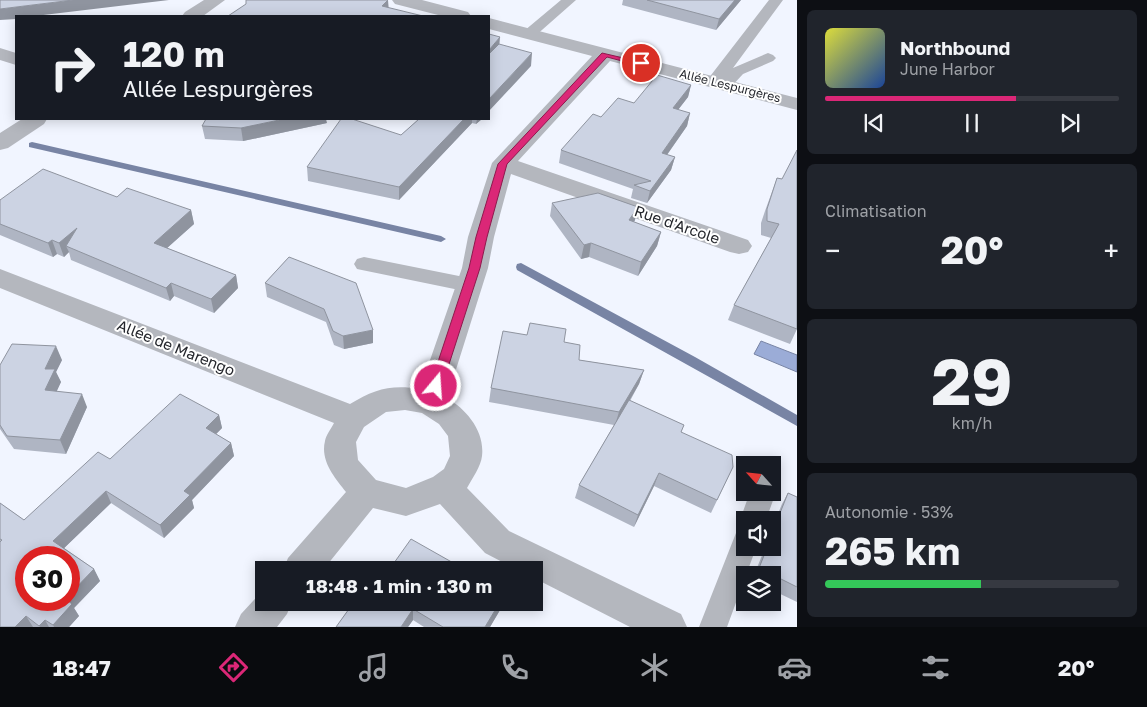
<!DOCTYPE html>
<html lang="fr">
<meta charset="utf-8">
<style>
body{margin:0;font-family:"Golos Text",sans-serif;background:#20242c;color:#f1f3f6;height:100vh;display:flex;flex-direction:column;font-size:19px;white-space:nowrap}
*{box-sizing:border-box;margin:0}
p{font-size:16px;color:#9ea1a6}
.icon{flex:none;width:28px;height:28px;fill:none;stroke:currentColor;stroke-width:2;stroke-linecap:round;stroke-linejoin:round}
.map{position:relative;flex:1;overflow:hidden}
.panel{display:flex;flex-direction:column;gap:10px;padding:10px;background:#0d0f14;width:350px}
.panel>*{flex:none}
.hud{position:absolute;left:15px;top:15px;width:475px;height:105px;border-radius:0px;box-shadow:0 2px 12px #0003;background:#171b24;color:#f1f3f6;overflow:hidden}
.needle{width:32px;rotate:297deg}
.buttons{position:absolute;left:736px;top:456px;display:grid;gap:10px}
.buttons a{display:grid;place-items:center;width:45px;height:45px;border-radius:0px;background:#171b24;box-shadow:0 2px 12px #0003;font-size:25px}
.speed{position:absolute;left:15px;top:546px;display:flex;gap:10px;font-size:25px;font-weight:700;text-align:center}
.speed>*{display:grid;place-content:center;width:65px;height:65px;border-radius:50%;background:#171b24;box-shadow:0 2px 12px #0003;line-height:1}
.speed .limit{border:8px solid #d22;background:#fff;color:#111}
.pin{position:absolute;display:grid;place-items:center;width:42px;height:42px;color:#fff;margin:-21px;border:2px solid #fff;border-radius:50%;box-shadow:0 1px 5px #0007}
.me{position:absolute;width:55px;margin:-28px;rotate:18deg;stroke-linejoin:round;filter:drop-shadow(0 0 4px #0008)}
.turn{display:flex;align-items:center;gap:18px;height:105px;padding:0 25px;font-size:22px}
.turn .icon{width:65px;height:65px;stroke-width:2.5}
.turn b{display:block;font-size:35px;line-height:42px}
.big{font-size:38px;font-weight:700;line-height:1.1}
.panel .card{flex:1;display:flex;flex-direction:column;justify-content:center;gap:8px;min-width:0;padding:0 18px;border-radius:8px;background:#20242c}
.panel .dial{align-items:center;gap:0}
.dial b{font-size:65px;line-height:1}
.song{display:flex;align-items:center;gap:15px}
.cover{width:60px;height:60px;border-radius:8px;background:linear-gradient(135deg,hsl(60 70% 55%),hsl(220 70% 35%))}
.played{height:5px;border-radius:2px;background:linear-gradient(90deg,#db2777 65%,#363941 65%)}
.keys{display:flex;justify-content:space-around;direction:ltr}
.heat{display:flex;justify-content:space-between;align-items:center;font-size:28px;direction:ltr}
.charge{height:8px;border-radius:4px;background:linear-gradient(90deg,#34c759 53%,#363941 0)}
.trip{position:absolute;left:255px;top:561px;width:288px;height:50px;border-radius:0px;background:#171b24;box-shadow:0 2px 12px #0003;font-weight:700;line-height:50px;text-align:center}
.dock{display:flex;height:80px;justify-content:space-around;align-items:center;background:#090b0e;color:#9ea1a6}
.dock .icon{width:35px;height:35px}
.dock .on{color:#db2777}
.dock b{font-size:22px;color:#f1f3f6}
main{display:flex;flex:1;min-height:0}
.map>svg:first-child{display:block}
.water{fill:#9bacd7;stroke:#7884a4}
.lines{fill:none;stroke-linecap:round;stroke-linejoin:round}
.stream{fill:#7884a4;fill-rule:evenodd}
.service{fill:#b4b7be;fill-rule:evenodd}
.minor{fill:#b4b7be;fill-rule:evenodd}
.wall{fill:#afb5c3}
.shaded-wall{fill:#8f949f}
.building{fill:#ccd3e3;stroke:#8f949f}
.route{fill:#db2777;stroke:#8e194d}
.labels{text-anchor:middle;stroke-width:4;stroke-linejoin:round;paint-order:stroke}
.far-street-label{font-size:12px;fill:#25272d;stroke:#fff}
.street-label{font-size:15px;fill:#25272d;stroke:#fff}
</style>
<main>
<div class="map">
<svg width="797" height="627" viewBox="0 0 797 627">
<rect width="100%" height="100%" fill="#f1f5ff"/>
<path class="water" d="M761,341l36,14v17l-43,-18z"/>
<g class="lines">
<path class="stream" d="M32,142l409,94 5,3 -5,3 -412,-95v-4z
M521,263l174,94 102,58v11l-280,-156 -1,-3 1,-3z"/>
<path class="service" d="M561,0h15l-42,37h-10l-2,-3 2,-3z
M769,0h14l-50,68 35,-15 5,2 3,3 -3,3 -30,13 -13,14 -6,2 -7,-4 -9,-1 -2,-3 2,-3z
M364,257l105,21 7,2 3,5 -3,5 -7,2 -112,-23 -3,-5 3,-5z
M772,485l4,7 -10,28h-21l-1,8 -4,-8 10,-28h22z
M745,529v19h11l-29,79h-28l37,-94z"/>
<path class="minor" d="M204,0h21l-22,16h-21l3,-4z
M392,0h30l46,12 3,4h-29l-47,-12z
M489,18l308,80v12l-187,-49 -92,100 230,79 4,6 -4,6 -9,2 -9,-2 -219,-78 -17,63 -6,31 -41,130c19,11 38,33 35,58 -1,10 -10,23 -15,32l42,43 172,83 6,13h-57l-96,-49v-8h-16l-33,-17 -45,-49 -34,12 -33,-8 -50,62h-40l5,-12 58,-66c-11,-14 -26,-31 -21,-51 1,-6 6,-12 9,-18l-334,-135v-19l350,135c24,-15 42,-20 70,-15l42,-121 6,-31 24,-74 100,-107 -103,-27zM405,410l17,3 17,11 9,12 2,20 -6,13 -11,8 -27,11 -30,-8 -18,-20 -2,-18 8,-15 22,-15z
M0,48l16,5v12l-16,-5z
M22,119h25l-3,5 -36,24 -8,2v-17z
M264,589v13h28l-5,12 -10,13h-42l6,-13z"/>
</g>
<path class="wall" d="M623,0h118l-25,30 -94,-25z
M691,85l-3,12 -10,13 12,3 -3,13 -20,29 8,2 -4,13 -24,33 -16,-5 2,-9 -74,-26 2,-13 40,-33z
M419,119h63l-6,5 -4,-1 -73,77 -91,-19 -1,-14 94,-32z
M327,123l-84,18 -38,-2 -3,-13z
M777,178l5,1 15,150 -7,15 -62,-24 6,-15 37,-67 -10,-3v-12l4,-12z
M117,197l74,13 3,14 -27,24 69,27 2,13 -24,25 -40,-17 -4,5 -99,-41 -2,-8 -5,5 -7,-3 -4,3 -53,-22v-35z
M552,203l83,17 -1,2 27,10 -4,14 -19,30 -49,-19 -8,2 -31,-43z
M289,257l84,86 -29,6 -10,-4 -8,-23 -59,-25 -2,-14z
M564,342l15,18 65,10 -5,14 -9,17 54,24 -3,7 52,35 -22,46 -57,-27 -20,41 -59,-29 4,-13 35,-60 -125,-23 2,-14z
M62,360l-6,12 5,10 -5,9 31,16 -21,47 -52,-5 -14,-20v-64z
M219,415l3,13 -6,6 15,9 3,13 -42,44 2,8 -30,30 -53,-35 -47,45 30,21 6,12 -26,27 5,8 -10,11h-69v-124l24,17 86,-61z
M788,493l9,4v105l-25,-12v-15h-18l11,-27h7v-20l10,-24z
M354,602l146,8 -10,17h-66l-11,-7 -5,7h-72z"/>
<path class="shaded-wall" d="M73,0h96l-134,16h-19v3l-16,1v-11z
M388,0l1,12 -7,-6z
M735,0h6l-25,30 3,-11z
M500,37l-1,12 -10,12v-11z
M532,53l-1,13 -42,45v-12z
M691,85l-3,12 -18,23 3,-12z
M690,113l-3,13 -28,40 3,-13z
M284,119h42l1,4 -84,18 -2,-13z
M464,119h8v4l-73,77v-13z
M477,119h5l-6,5z
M675,157l-4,13 -24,33 3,-12z
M638,207l-3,13 -9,14 3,-14z
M191,210l3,14 -37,33 -3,-14z
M77,228l-11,18 3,6 -5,5 -5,-14z
M661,232l-4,14 -19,30 3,-14z
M52,240l5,14 -4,3 -5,-14z
M591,243l-2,14 -8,2 3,-14z
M236,275l2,13 -24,25 -3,-14z
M171,283l3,13 -4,5 -4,-13z
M373,330v13l-29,6 -1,-13z
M56,346l6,14 -6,12 5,10 -10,22 -6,-14v-21z
M644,370l-5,14 -24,41 4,-13z
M82,394l5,13 -21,47 -6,-14z
M219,415l3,13 -13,13 -3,-13z
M231,443l3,13 -42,44 2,8 -30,30 -4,-13 24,-34z
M659,473l-5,13 -20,41 4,-12z
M106,491l5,12 -52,50 -6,-12z
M94,569l6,12 -26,27 5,8 -10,11h-15l-1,-2 13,-25h3v-5z
M500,602h2l-2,8 -10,17h-5z
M413,609v11l-5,7h-7z
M26,616l7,11h-18z
M45,620l4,7h-9l-1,-1z"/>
<path class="building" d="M0,0h73l-73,9z
M246,0h142l-6,6 41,10h-195l18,-12z
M647,0h88l-16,19z
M489,34l11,3 -11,13z
M499,44l33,9 -43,46v-45z
M657,75l34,10 -18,23 17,5 -28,40 13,4 -25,34 -16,-6 17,-4 -90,-31 32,-36 8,3 17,-19 16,5z
M206,119h78l-43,9 -39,-2z
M341,119h11l49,16 18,-16h45l-65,68 -92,-20z
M797,150v179l-63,-24 45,-81 -12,-3v-12l10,-31 5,1z
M43,169l74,28 10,-9 64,22 -37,33 82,32 -25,24 -40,-16 -5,5 -100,-42 11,-18 -18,15 -7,-3 -4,3 -48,-19v-24z
M598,193l40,14 -9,13 32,12 -20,30 -50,-19 -7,2 -32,-42z
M289,257l67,26 17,47 -30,6 -10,-5 -9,-22 -59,-26z
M530,323l36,6 -2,13 16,3 -1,15 65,10 -25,42 -128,-24 12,-57 24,4z
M12,344l44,2 -11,23h10l-10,21 37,4 -22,46 -53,-4 -7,-11v-60z
M180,394l39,21 -13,13 25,15 -47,48 6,4 -30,30 -54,-34 -53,50 41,28 -25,26v-37h-43v42h41l5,4 -19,21 -8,-5 -6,6 -13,-10 -11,11h-15v-85l2,-2 -2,-1v-36l24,17 74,-68 12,7z
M629,400l55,25 -3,7 51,23 1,12 -16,33 -58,-27 -21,42 -59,-30z
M788,493l9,4v90l-38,-19 8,-20h5v-15z
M411,539l53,30 -1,1h-74z
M354,602h146l-15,25h-42l-30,-18 -12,18h-65z"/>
<path class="route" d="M602,53l43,10 -4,3 -34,-9 -100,107 -20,73 -7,31 -38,118 -2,4h-8l-2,-4 39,-118 7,-31 22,-73z"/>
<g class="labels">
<g class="far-street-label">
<text transform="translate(730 86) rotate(14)" y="4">Allée Lespurgères</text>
</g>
<g class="street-label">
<text transform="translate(677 225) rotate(19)" y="5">Rue d'Arcole</text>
<text transform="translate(176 348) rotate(22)" y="5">Allée de Marengo</text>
</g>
</g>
</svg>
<div class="buttons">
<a><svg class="needle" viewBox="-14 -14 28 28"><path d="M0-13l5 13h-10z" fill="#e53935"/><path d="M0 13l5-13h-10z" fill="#9ea1a6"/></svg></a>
<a><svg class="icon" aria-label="sound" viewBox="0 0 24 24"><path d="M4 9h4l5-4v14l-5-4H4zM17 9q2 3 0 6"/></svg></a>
<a><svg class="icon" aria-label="layers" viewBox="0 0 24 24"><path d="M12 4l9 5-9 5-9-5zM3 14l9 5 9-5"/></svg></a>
</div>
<div class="speed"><div class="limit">30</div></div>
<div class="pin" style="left:641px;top:63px;background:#d93025"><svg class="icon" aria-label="arrive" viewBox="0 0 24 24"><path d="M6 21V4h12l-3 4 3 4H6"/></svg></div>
<svg class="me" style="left:436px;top:386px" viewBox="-20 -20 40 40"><circle r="17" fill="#db2777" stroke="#fff" stroke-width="3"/><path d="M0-11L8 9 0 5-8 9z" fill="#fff"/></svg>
<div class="trip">18:48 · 1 min · 130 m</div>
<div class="hud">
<div class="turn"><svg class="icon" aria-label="right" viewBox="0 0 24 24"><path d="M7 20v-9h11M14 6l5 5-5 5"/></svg><div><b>120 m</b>Allée Lespurgères</div></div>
</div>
</div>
<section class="panel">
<div class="card">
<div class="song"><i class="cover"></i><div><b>Northbound</b><p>June Harbor</p></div></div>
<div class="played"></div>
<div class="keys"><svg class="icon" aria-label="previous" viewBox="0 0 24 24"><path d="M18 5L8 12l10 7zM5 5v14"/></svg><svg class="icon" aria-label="pause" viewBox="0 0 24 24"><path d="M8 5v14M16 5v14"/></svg><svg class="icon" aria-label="next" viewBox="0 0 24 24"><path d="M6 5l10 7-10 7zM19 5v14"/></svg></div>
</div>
<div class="card"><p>Climatisation</p>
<div class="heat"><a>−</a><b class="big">20°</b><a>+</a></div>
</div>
<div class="card dial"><b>29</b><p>km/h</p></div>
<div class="card"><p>Autonomie · 53%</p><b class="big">265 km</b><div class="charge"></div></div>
</section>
</main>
<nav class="dock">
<b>18:47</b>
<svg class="icon on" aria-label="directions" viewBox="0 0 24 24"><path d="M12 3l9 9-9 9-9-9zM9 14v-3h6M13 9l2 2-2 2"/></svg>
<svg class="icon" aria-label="music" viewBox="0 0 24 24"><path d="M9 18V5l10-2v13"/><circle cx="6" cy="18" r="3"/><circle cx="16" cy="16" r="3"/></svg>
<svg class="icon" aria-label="phone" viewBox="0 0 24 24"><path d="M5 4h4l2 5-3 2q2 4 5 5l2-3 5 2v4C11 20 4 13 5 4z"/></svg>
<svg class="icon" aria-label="climate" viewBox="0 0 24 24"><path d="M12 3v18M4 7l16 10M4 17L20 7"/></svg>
<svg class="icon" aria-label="car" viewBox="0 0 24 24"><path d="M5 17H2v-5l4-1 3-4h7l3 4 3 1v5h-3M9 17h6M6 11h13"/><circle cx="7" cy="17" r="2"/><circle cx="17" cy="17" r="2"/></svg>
<svg class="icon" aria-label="filters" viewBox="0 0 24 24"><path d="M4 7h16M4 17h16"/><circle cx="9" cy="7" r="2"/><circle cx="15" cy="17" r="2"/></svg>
<b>20°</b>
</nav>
